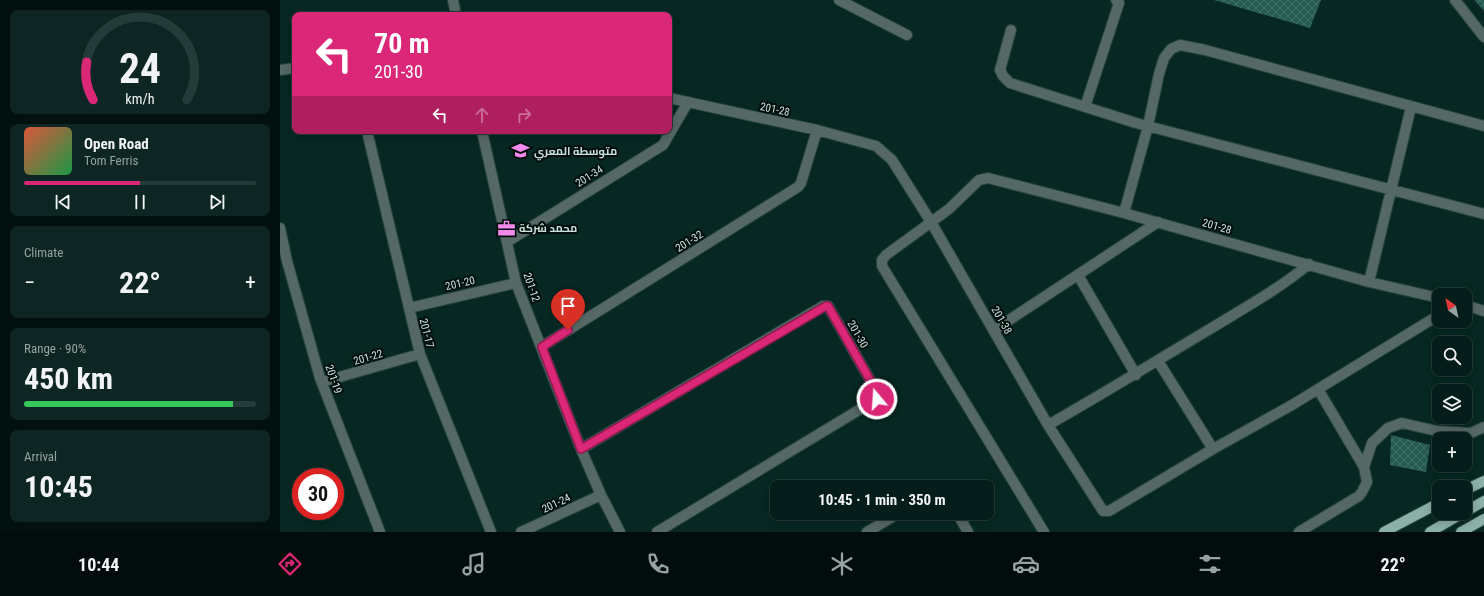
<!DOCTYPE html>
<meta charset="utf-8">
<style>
body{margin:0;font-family:"Roboto Condensed",Cairo,sans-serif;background:#0d2623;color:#f1f3f6;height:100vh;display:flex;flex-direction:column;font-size:15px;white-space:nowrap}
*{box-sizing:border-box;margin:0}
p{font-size:13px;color:#97a2a2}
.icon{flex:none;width:22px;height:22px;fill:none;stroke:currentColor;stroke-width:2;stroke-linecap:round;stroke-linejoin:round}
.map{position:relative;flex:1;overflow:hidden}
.side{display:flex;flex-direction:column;gap:10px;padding:10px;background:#02100e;width:280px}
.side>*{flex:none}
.top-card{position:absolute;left:12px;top:12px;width:380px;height:122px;border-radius:8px;box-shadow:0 2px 10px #0003,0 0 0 1px #253b39;background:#db2777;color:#fff;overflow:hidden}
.needle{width:26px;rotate:327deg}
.fabs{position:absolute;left:1152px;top:288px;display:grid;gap:8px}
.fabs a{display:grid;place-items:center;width:40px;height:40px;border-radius:8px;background:#041d1a;box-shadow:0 2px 10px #0003,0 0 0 1px #253b39;font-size:20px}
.speed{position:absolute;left:12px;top:468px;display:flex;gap:8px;font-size:20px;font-weight:700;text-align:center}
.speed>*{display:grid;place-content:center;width:52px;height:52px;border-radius:50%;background:#041d1a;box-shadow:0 2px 10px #0003,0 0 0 1px #253b39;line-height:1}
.speed .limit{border:6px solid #d22;background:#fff;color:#111}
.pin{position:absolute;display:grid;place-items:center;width:34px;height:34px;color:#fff;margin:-41px -17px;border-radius:50% 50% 50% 0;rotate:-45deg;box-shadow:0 0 4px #0007}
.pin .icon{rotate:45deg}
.me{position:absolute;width:44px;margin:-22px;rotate:342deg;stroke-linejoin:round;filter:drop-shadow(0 0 3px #0008)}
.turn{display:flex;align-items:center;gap:14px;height:84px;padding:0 16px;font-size:18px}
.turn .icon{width:52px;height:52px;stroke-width:2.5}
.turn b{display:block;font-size:28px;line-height:34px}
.lanes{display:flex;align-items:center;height:38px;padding:0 16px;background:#0003;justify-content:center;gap:20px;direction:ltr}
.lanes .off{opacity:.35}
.big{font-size:30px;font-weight:700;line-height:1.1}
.side .tile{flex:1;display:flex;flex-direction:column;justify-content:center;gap:6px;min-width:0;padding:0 14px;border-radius:8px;background:#0d2623}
.side .dial{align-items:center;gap:0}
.dial svg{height:104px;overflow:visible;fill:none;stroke:#253b39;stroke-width:7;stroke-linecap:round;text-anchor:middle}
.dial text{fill:#f1f3f6;stroke:none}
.song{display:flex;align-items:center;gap:12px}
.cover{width:48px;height:48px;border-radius:6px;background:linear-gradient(135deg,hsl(10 70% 55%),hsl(140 70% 35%))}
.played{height:4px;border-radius:2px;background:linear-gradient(90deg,#db2777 50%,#253b39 50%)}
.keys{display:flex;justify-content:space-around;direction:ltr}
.heat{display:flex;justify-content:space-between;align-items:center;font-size:22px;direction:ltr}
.charge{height:6px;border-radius:3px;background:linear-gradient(90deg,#34c759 90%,#253b39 0)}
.trip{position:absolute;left:490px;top:480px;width:224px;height:40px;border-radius:8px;background:#041d1a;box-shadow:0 2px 10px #0003,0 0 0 1px #253b39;font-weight:700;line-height:40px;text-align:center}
.menu{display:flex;height:64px;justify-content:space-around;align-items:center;background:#020c0a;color:#97a2a2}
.menu .icon{width:28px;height:28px}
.menu .active{color:#db2777}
.menu b{font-size:18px;color:#f1f3f6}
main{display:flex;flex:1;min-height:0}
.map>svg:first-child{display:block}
.building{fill:url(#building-cross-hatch)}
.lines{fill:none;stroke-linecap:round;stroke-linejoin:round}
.minor-casing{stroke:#264540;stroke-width:12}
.major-casing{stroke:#264540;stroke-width:12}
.minor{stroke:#566864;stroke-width:10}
.major{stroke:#8bb0a8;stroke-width:10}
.route-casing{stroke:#8e194d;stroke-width:10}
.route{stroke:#db2777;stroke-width:7}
.labels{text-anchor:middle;stroke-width:4;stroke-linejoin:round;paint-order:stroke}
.street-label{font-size:11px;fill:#cbe1dc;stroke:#010e0b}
.poi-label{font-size:11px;font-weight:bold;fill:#cbe1dc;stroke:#010e0b;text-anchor:start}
</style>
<main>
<section class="side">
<div class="tile dial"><svg viewBox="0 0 100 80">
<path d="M14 69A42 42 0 1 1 86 69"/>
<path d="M14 69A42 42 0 0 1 9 40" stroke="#db2777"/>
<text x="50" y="56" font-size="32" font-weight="700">24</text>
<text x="50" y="72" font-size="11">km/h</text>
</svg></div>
<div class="tile">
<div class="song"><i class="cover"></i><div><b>Open Road</b><p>Tom Ferris</p></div></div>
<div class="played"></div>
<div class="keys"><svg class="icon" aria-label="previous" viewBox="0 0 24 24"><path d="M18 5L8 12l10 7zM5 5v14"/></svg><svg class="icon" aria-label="pause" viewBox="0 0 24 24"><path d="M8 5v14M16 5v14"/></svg><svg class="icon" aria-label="next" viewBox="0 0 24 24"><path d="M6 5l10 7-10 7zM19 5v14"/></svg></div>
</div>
<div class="tile"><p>Climate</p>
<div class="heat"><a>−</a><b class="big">22°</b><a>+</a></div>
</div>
<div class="tile"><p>Range · 90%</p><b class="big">450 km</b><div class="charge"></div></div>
<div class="tile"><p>Arrival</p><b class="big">10:45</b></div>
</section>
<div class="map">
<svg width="1204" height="532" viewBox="0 0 1204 532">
<defs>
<pattern id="building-cross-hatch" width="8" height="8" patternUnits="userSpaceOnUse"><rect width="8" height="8" fill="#255b52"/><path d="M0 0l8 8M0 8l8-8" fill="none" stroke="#43726a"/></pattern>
</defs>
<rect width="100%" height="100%" fill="#062722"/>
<path class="building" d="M934,0h107l-11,28z
M1194,0h10v11z
M1111,435l39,10 -4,27 -36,-7z"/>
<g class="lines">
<defs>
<path id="minor" d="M173,0l3,15
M559,0l68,35
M1175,0l29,37
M731,30l-11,40 3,6 7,7 126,40 348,91
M0,70l15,-2
M389,98l148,32 59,16 16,14 39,62 117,203 55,86h6l104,-62 79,-44 147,-90
M805,107l34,-104 -3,-3
M87,131l53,223 71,178
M202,131l34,152 65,166 20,46 19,37
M844,213l24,-87 11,-52 5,-16 7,-9 9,-4 25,5 279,76
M0,228l7,33 33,117 60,154
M227,242l156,-97 25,-43
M798,275l58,100
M1089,282l42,-175
M1185,305l19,6
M129,308l107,-25
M714,330l164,-108
M261,347l257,-160 3,-4 16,-53
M878,361l55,88
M42,382l98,-28
M768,425c55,-31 108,-64 162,-96 34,-21 69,-40 99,-65
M301,449l242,-143h5l50,88 -1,5 -220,133
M1084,467l8,-24 16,-15 14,-5 35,8 34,2 13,-6
M677,513l11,19
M241,532l80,-37
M587,532l32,-19
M764,532l-162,-266v-6l4,-5 63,-46 30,-29 9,-2 136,35 245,69 70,16
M1019,532l60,-36 3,-4 5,-10 -3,-15 -46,-78"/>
<path id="major" d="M1185,490l19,-9
M1185,512l19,-11
M1104,532l55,-29
M1150,532l33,-19
M1181,532l23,-13"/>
</defs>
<use href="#minor" class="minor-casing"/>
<use href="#major" class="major-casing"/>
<use href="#minor" class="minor"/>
<use href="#major" class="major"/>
</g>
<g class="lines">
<defs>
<path id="route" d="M288,330l-26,17 39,102 245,-143h2l50,88 -1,5"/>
</defs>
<use href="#route" class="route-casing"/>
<use href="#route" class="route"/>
</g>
<defs>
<symbol id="school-bare" viewBox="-9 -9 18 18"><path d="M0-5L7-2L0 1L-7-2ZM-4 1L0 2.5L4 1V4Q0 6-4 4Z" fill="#f589ee" stroke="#010e0b" stroke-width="2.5" paint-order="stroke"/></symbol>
<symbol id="office-bare" viewBox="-9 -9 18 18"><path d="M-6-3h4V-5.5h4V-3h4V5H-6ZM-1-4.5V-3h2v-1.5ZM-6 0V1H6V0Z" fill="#f589ee" stroke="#010e0b" stroke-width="2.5" paint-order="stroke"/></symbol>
</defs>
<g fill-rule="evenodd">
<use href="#school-bare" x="228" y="138" width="25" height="25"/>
<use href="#office-bare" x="214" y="216" width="25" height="25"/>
</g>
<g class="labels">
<g class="street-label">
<text transform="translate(495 109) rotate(12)" y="4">201-28</text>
<text transform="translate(309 176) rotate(-32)" y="4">201-34</text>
<text transform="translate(937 226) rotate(16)" y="4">201-28</text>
<text transform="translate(409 241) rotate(-32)" y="4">201-32</text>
<text transform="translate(180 283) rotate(-13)" y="4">201-20</text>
<text transform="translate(252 287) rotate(71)" y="4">201-12</text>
<text transform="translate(722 320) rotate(60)" y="4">201-38</text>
<text transform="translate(147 333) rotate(76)" y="4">201-17</text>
<text transform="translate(578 334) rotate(60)" y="4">201-30</text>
<text transform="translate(88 357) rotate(-16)" y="4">201-22</text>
<text transform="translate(54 379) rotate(71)" y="4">201-19</text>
<text transform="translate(276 503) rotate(-25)" y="4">201-24</text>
</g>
<g class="poi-label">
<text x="254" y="155">متوسطة المعري</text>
<text x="239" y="232">محمد شركة</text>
</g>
</g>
</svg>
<div class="fabs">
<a><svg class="needle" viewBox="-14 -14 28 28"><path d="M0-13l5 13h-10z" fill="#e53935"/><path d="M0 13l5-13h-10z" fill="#97a2a2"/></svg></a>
<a><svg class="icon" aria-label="search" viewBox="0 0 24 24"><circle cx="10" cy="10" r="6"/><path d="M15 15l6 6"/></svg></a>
<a><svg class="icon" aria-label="layers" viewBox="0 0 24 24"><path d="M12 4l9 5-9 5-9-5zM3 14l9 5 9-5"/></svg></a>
<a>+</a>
<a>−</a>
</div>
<div class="speed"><div class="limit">30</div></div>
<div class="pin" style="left:288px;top:330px;background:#d93025"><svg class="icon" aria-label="arrive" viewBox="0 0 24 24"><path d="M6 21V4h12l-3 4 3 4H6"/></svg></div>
<svg class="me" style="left:597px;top:399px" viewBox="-20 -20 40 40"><circle r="17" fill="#db2777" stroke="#fff" stroke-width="3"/><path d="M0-11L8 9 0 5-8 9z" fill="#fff"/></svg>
<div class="trip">10:45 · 1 min · 350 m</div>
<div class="top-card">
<div class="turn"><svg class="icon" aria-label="left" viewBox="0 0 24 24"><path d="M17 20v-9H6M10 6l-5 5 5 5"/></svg><div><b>70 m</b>201-30</div></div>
<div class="lanes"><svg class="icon" aria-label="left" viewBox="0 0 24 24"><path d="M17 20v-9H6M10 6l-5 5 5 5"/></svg><svg class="icon off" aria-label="ahead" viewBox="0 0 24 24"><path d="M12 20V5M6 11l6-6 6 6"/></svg><svg class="icon off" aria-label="right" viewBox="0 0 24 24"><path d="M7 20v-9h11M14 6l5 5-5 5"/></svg></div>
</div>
</div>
</main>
<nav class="menu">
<b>10:44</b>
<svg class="icon active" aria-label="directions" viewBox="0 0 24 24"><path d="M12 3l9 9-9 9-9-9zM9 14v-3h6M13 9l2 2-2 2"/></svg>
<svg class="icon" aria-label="music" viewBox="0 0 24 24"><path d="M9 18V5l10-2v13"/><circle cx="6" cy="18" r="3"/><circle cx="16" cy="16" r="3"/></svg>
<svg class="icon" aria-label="phone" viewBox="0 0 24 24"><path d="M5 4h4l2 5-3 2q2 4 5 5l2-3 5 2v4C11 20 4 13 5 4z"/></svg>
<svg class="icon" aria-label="climate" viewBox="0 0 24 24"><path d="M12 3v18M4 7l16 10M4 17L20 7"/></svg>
<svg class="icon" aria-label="car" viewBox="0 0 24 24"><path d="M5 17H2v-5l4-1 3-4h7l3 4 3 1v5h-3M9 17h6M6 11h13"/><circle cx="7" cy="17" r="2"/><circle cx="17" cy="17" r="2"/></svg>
<svg class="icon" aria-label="filters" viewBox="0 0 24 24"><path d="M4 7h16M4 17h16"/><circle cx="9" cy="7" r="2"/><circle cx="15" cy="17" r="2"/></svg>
<b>22°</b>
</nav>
